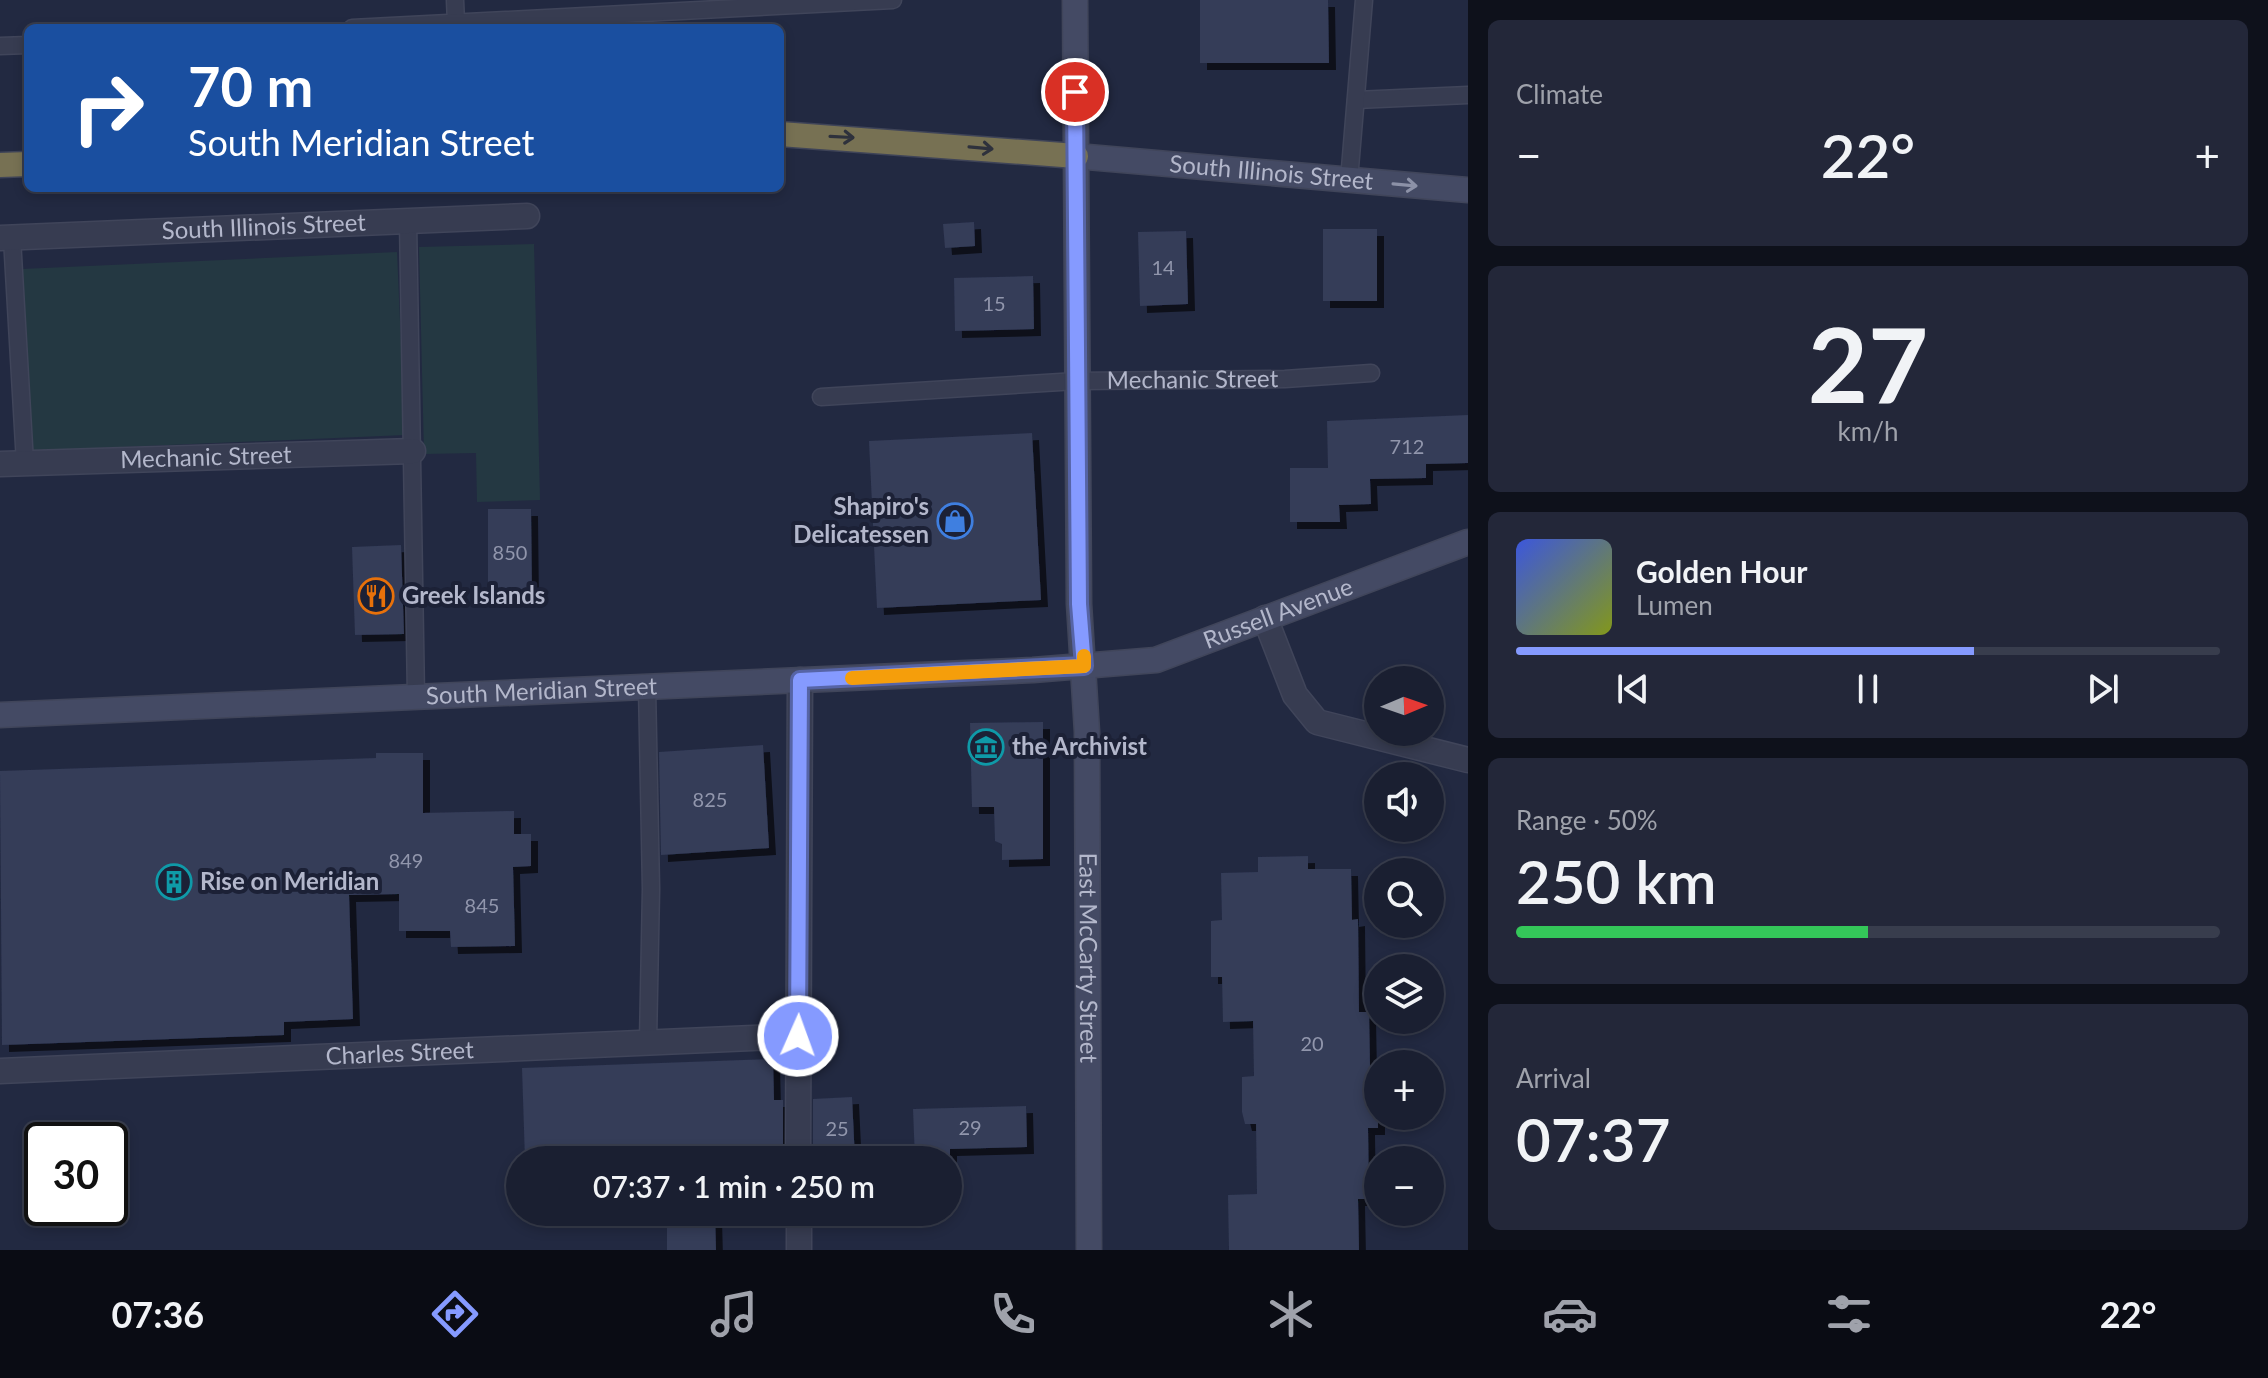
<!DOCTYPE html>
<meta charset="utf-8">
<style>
body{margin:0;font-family:Lato,sans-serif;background:#232739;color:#f1f3f6;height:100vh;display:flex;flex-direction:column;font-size:30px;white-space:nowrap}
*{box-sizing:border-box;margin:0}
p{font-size:26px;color:#9fa2ab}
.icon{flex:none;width:44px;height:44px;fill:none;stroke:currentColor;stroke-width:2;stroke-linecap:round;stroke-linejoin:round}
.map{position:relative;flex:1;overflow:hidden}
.drawer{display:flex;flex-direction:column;gap:20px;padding:20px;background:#0e111b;width:800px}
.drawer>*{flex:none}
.hud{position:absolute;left:24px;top:24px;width:760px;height:168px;border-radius:12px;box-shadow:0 4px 12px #0003,0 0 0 2px #383d4d;background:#1a4fa0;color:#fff;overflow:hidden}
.needle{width:52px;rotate:88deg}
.controls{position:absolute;left:1364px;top:666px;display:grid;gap:16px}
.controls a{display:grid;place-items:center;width:80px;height:80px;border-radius:50%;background:#1a1f31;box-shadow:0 4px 12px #0003,0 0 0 2px #383d4d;font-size:40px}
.speed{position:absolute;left:24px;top:1122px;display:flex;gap:16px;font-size:40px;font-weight:700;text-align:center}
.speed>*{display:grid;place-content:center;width:104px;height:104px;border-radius:50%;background:#1a1f31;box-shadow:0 4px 12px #0003,0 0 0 2px #383d4d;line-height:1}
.speed .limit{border:4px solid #111;border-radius:12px;background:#fff;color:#111}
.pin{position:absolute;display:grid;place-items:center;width:68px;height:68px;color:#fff;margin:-34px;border:4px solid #fff;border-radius:50%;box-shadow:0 2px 8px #0007}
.me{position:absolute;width:88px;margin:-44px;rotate:2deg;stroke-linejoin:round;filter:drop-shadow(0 0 6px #0008)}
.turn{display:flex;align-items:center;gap:28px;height:168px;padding:0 32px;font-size:36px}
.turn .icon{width:104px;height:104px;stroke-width:2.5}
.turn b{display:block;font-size:56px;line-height:68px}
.big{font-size:60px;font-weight:600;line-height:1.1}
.drawer .tile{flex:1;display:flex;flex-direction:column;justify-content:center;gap:12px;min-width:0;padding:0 28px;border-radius:12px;background:#232739}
.drawer .dial{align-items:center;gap:0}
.dial b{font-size:104px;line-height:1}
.song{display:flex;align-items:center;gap:24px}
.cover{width:96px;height:96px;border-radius:12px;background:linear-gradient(135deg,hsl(230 70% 55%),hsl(70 70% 35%))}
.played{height:8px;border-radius:4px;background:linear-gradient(90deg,#859aff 65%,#383d4d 65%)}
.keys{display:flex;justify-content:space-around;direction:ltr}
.heat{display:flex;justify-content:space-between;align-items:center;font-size:44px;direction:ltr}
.charge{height:12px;border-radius:6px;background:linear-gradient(90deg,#34c759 50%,#383d4d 0)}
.trip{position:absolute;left:506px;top:1146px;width:456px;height:80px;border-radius:40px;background:#1a1f31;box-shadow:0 4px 12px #0003,0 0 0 2px #383d4d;font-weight:600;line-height:80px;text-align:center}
.dock{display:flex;height:128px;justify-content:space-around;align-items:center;background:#0a0c14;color:#9fa2ab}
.dock .icon{width:56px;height:56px}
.dock .on{color:#859aff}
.dock b{font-size:36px;color:#f1f3f6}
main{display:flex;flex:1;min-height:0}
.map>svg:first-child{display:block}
.green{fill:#243842}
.building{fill:#343c58;filter:url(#shadow)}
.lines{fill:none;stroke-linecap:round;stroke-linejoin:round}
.service-casing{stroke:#40455a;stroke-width:19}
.minor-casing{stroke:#40455a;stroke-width:27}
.secondary-casing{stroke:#40455a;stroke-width:27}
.motorway-casing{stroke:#3f4458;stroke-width:27}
.service{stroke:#373c51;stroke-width:16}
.minor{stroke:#373c51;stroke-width:24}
.secondary{stroke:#444a64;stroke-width:24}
.motorway{stroke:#777153;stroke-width:24}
.oneway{stroke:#2e313c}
.oneway2{stroke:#8c91a7}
.route-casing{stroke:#5664a6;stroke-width:20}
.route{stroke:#859aff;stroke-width:14}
.slow{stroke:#f59e0b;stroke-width:14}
.labels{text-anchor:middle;stroke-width:8;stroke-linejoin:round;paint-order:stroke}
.number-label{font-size:20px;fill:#9196ac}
.street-label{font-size:24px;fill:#b3b7cb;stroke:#1c2136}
.poi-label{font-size:24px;font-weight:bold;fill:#b3b7cb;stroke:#1c2136;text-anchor:start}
</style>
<main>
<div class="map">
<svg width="1468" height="1250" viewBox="0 0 1468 1250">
<defs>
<filter id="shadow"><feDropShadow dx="7" dy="7" stdDeviation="0" flood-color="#0009"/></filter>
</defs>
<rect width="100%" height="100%" fill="#222941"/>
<path class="green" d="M534,244l6,256 -63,2 -1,-49 -52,1 -5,-207z
M397,252l8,183 -376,16 -7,-182z"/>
<path class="building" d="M1200,0h128l1,63h-129z
M974,222l1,24 -30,2 -2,-24z
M1323,229h54v72h-54z
M1186,231l2,73 -48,2 -2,-74z
M1033,276l1,53 -79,2 -1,-53z
M1468,415v48l-42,1v14l-56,1 1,25 -32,1 1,17h-50v-54h38l-1,-47z
M1032,433l9,167 -164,8 -8,-167z
M488,509h43l1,88h-44z
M401,545l3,89 -49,1 -3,-88z
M1043,722v137l-41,1v-16l-7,-3 -1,-34h-22l-2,-84z
M763,745l6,103 -108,7 -2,-103z
M376,753h47v60l91,-2v23h17v32l-18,1 2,79 -64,1 -1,-16h-51v-37l-50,1 4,124 -69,3v13l-282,10 -2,-274 376,-13z
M1308,856v13h43l1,51 6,-1 1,93h10l1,55h8v61h-10l1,71h-11l1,51h-130l-1,-55 29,-1 -1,-70h-11l-3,-12v-35l12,-1 -1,-55 -30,1 -1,-45h-11v-56l11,-1 -1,-47 37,-1v-15z
M773,1059l1,41h9v60h-258l-3,-92z
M852,1097l3,63h-42v-61z
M1026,1106l1,41 -77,2v11h-35l-2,-51z
M715,1213l1,37h-49v-36z"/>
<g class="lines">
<defs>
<g id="service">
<path d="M455,0l1,23"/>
<path d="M352,28l541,-28"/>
<path d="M0,46l28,-1"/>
<path d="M1356,100l112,-5"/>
<path d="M1349,180l15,-180"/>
<path d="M408,220l8,477"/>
<path d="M12,238l13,225"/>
<path id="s1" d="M821,397l256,-16 208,-2 86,-6"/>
<path d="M647,686l4,203 -3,153"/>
</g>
<g id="minor">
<path id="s2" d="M0,238l527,-22"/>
<path id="s3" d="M0,464l413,-13"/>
<path d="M1265,618l30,77 22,27 151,38"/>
<path id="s4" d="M0,1071l798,-35"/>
<path d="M798,1160l2,-480"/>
<path d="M799,1212v38"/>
</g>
<g id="secondary">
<path id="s5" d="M1075,0l4,604 8,128 2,518"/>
<path id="s6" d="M1076,156l392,34"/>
<path id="s7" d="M0,715l1033,-45 123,-10 312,-118"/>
</g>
<path id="motorway" d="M780,134l296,22
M0,165l28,-1"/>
</defs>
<use href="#service" class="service-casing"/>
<use href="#minor" class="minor-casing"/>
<use href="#secondary" class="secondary-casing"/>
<use href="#motorway" class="motorway-casing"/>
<use href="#service" class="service"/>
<use href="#minor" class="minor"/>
<use href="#secondary" class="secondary"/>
<use href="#motorway" class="motorway"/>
</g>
<defs><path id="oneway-shaft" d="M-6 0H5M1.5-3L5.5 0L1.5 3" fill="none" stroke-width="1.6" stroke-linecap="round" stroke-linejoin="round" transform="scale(2)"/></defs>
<g class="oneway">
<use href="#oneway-shaft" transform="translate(842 137) rotate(3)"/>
<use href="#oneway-shaft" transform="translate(981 148) rotate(5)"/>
</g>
<use class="oneway2" href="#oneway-shaft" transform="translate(1405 185) rotate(5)"/>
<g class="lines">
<defs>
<path id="route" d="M798,1036l2,-356 284,-14 -5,-62 -4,-512"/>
</defs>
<use href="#route" class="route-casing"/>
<use href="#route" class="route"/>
<path class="slow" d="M852,678l232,-12v-10"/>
</g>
<defs>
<symbol id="shop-ring" viewBox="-11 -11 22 22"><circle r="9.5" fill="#1c2136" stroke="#3f7fe0" stroke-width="1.5"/><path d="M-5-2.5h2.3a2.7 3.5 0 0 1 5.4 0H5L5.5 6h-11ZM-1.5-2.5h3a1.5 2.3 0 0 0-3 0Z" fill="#3f7fe0"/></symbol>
<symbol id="restaurant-ring" viewBox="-11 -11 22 22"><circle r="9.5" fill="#1c2136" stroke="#e8710a" stroke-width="1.5"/><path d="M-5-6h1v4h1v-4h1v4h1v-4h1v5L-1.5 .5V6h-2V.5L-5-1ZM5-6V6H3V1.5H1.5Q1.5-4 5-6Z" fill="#e8710a"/></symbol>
<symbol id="museum-ring" viewBox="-11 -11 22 22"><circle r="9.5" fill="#1c2136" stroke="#0f9aa8" stroke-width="1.5"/><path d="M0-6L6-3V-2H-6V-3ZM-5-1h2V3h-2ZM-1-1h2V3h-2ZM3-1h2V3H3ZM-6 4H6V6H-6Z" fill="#0f9aa8"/></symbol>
<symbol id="building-ring" viewBox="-11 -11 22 22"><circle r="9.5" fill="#1c2136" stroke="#0f9aa8" stroke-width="1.5"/><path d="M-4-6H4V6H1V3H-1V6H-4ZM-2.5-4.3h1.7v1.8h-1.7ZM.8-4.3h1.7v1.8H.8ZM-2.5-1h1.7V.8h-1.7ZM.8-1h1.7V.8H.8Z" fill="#0f9aa8"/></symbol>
</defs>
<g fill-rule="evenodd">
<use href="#shop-ring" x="935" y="501" width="40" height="40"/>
<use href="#restaurant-ring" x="356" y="576" width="40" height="40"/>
<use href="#museum-ring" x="966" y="727" width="40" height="40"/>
<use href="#building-ring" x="154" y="862" width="40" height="40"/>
</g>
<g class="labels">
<g class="number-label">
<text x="1163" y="275">14</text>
<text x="994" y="311">15</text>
<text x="1407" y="454">712</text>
<text x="510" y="560">850</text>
<text x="710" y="807">825</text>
<text x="406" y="868">849</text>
<text x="482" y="913">845</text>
<text x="1312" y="1051">20</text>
<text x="970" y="1135">29</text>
<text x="837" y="1136">25</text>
</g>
<g class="street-label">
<text dy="8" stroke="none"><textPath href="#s6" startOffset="196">South Illinois Street</textPath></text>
<text dy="8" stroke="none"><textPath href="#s2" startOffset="264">South Illinois Street</textPath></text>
<text dy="8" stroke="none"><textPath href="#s1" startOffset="372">Mechanic Street</textPath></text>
<text dy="8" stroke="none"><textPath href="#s3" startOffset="206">Mechanic Street</textPath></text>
<text dy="8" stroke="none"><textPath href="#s7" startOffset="1288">Russell Avenue</textPath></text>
<text dy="8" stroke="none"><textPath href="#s7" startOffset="542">South Meridian Street</textPath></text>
<text dy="8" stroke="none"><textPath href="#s5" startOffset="958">East McCarty Street</textPath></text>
<text dy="8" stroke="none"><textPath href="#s4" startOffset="400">Charles Street</textPath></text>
</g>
<g class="poi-label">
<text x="929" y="515" text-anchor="end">Shapiro's<tspan x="929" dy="28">Delicatessen</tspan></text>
<text x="402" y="604">Greek Islands</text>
<text x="1012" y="755">the Archivist</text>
<text x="200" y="890">Rise on Meridian</text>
</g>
</g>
</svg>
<div class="controls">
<a><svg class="needle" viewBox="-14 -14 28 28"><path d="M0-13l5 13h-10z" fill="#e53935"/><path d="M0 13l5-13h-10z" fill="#9fa2ab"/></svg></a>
<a><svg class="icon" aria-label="sound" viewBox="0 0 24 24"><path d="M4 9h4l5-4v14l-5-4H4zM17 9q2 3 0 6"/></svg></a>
<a><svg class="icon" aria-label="search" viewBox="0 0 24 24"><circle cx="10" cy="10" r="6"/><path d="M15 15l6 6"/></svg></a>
<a><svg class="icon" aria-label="layers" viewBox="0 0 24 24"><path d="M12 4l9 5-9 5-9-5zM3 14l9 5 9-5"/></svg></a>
<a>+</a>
<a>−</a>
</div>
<div class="speed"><div class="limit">30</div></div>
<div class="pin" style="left:1075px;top:92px;background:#d93025"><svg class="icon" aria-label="arrive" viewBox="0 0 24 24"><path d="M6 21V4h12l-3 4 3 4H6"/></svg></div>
<svg class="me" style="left:798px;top:1036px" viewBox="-20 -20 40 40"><circle r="17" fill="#859aff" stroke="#fff" stroke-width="3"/><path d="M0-11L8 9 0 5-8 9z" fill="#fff"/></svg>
<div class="trip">07:37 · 1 min · 250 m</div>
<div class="hud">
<div class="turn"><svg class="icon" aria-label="right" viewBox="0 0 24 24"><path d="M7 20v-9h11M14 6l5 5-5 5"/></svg><div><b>70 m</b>South Meridian Street</div></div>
</div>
</div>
<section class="drawer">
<div class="tile"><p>Climate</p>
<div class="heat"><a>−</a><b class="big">22°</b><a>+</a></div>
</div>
<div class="tile dial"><b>27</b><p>km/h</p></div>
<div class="tile">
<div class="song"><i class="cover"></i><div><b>Golden Hour</b><p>Lumen</p></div></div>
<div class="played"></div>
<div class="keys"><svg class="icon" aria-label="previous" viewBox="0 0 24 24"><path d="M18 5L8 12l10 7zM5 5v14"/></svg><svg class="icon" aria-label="pause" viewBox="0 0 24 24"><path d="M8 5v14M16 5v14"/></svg><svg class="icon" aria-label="next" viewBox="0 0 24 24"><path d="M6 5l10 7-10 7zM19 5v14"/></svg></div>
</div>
<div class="tile"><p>Range · 50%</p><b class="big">250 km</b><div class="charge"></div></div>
<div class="tile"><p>Arrival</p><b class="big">07:37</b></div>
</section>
</main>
<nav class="dock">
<b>07:36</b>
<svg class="icon on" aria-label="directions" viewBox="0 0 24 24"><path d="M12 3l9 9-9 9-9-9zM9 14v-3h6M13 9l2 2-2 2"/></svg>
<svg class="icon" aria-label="music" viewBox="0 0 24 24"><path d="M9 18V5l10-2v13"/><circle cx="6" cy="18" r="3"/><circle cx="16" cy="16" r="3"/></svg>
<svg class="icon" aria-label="phone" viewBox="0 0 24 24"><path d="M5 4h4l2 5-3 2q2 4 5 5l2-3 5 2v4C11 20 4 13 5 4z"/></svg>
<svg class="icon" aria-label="climate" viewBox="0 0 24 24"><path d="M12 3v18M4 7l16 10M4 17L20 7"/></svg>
<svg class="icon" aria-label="car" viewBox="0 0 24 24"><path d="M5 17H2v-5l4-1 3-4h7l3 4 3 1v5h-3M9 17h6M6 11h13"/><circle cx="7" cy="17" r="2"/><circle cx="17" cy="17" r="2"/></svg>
<svg class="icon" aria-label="filters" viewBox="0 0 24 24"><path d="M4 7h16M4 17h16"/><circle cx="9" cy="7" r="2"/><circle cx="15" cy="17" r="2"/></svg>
<b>22°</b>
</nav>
